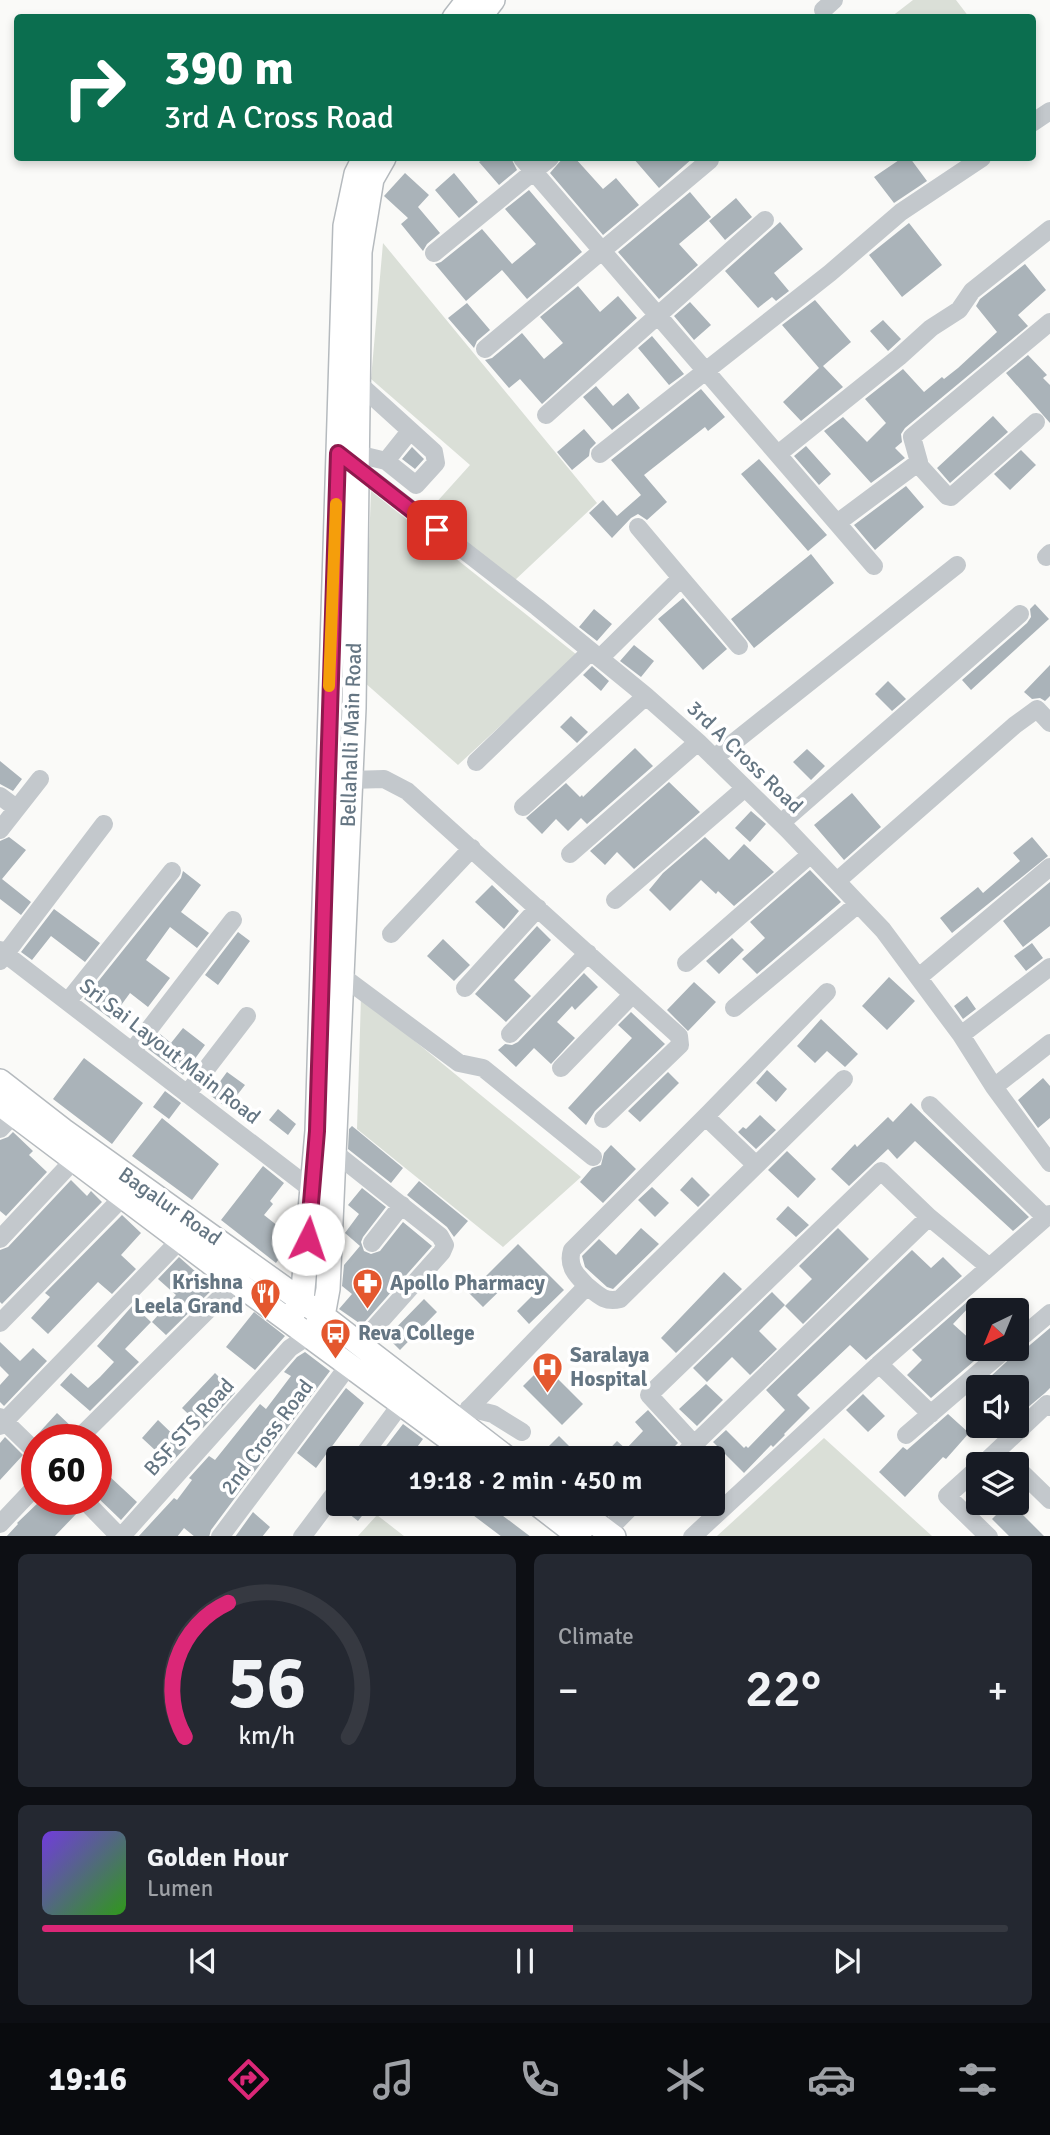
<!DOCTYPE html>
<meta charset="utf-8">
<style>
body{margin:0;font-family:Signika,sans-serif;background:#242831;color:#f1f3f6;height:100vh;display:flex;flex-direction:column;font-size:26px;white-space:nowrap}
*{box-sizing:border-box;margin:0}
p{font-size:23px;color:#9ea1a6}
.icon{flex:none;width:38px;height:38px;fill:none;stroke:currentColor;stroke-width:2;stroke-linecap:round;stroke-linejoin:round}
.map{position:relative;height:1536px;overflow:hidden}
.panel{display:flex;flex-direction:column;gap:18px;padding:18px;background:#0d0f14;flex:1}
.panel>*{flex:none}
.guide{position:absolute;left:14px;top:14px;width:1022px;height:147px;border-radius:7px;box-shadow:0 4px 10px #0003;background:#0b6e4f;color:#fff;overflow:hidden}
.needle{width:46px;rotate:223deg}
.fabs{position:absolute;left:966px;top:1298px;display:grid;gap:14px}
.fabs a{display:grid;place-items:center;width:63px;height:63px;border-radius:7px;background:#171b24;box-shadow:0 4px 10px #0003;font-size:35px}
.speed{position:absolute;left:21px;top:1424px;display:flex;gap:14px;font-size:35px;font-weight:700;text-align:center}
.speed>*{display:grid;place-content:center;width:91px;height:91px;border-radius:50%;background:#171b24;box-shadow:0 4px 10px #0003;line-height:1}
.speed .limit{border:10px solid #d22;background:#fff;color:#111}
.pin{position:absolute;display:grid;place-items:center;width:60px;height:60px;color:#fff;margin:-30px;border-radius:14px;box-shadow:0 4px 10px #0006}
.me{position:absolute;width:77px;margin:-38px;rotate:4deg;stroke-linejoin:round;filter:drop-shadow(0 0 5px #0008)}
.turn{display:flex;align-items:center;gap:24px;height:147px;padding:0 35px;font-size:32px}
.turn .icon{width:91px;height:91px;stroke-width:2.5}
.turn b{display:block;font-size:49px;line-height:60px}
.big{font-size:52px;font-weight:600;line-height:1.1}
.panel .tile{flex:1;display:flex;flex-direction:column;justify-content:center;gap:10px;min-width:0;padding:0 24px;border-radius:10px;background:#242831}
.panel .dial{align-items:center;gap:0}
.dial svg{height:182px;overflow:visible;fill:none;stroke:#363941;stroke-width:7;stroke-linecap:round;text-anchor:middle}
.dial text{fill:#f1f3f6;stroke:none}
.song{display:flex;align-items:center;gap:21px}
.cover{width:84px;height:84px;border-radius:10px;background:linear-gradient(135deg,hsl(260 70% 55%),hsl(110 70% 35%))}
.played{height:7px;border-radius:4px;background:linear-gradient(90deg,#db2777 55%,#363941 55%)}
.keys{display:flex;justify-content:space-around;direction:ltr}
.heat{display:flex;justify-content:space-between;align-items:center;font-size:38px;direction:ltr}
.panel .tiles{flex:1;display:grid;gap:18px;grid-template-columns:1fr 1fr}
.tile:last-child{grid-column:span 2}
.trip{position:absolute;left:326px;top:1446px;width:399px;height:70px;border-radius:7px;background:#171b24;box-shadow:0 4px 10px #0003;font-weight:600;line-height:70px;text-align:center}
.menu{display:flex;height:112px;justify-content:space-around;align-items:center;background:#090b0e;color:#9ea1a6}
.menu .icon{width:49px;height:49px}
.menu .selected{color:#db2777}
.menu b{font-size:32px;color:#f1f3f6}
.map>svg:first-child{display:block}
.green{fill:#dadfd7}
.building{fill:#aab3b9}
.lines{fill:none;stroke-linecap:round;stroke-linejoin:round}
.major-casing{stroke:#b5babe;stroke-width:26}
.minor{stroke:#c3c8cc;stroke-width:18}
.major{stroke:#fff;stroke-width:23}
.route-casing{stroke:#8e194d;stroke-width:18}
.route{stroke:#db2777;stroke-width:12}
.slow{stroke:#f59e0b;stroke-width:12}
.labels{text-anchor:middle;stroke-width:7;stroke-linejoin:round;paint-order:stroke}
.street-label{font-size:21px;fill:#657683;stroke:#fff}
.poi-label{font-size:21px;font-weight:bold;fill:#657683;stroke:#fff;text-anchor:start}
</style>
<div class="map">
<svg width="1050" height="1537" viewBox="0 0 1050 1537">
<rect width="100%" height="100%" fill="#fafaf8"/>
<path class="green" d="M913,0h43l13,17h-78z
M383,243l214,260 -83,78 -89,-66 45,-50 -99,-86z
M371,491l206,164 -119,110 -94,-83z
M361,997l220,180 -78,70 -146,-118z
M824,1438l108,98h-215z
M377,1515l27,21h-46z"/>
<path class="building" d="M485,158h26l6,12 -18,15 -20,-23z
M563,158h12l28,31 13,-11 23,27 -36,30 -53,-62z
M633,158h60l-34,30z
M902,158h8l17,23 -33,22 -20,-26z
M405,173l24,22 -11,12 22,26 -13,11 -4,7 -22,-27 7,-6 -24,-22z
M454,173l24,29 -19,16 -24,-28z
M529,190l53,62 -55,47 -25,-29 -36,31 -31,-37 6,-2 41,-33 30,35 24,-20 -31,-35z
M690,192l21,25 -32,27 19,21 -39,34 -41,-47z
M736,198l16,19 -27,23 -16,-19z
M780,222l23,27 -29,24 15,18 -13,10 -4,-4 -14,11 -33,-37z
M909,223l33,42 -40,32 -33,-42z
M1025,264l21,26 -28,25 10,11 -123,102 -4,6 1,8 -7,6 10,10 -34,25 -47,-52 19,-14 24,25 19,-19 -21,-24 38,-30 21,23 18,-15 2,2 14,-11 39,-36 -21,-26 4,-7z
M578,286l22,26 18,-16 19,22 -95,86 -22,-25 -11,9 -24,-28 7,-2 30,-25 22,26 19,-16 -23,-26z
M815,300l36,42 -28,24 20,21 -42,34 -18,-19 36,-34 -37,-43z
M690,302l21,23 -17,15 -20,-24z
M467,303l23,27 -13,11 -3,7 -26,-30z
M883,320l18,19 -13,12 -18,-20z
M652,336l32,38 -15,11 -31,-37z
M1028,355l19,20 -4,3 7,7v38l-44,-50z
M596,386l17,20 15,-13 12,15 -28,22 -29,-33z
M701,389l24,28 -17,14 -3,-4 -61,48 23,27 -20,18 -9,-6 -7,4 -19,20 -23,-25 14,-13 14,16 24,-21 -30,-35z
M993,416l15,16 -58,51 -13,-15z
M584,429l12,14 -6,6 -1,7 -17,14 -15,-18z
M806,446l25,28 -12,11 -25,-29z
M412,447l12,12 -9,10 -13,-10z
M1021,450l15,15 -26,25 -16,-16z
M759,459l68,76 -19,16 -67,-77z
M906,486l18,21 -49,43 -21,-25z
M811,554l23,29 -80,65 -23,-29z
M683,598l44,51 -24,21 -45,-51z
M1035,604l14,15 -78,71 -9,-10 65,-57 4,-6 -1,-8z
M594,609l18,15 -15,17 -18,-14z
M634,645l20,16 -13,16 -21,-16z
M1050,665v31l-5,5 -5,-3 -8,1 -8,-7z
M592,666l17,15 -8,10 -18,-16z
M888,681l18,18 -14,12 -17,-17z
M571,716l17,16 -11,11 -17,-16z
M635,748l18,18 -66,58 -6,-6 -13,13 -12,-12 -14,15 -16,-16 40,-35 14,14 2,-2 1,2z
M807,749l18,17 -14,14 -18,-18z
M0,761l22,18 -9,12 -13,-7z
M669,782l31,30 -66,57 -17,-17 -12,13 -15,-14z
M852,793l29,34 -37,33 -30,-35z
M751,811l15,13 -16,18 -15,-14z
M9,837l17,13 -24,29 29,23 -10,13 -21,-16v-58z
M705,837l24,23 15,-16 30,28 -40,34 -16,-15 -2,3 -15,-14 -31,31 -21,-21 14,-17z
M1032,837l16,19 -96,77 -12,-15 38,-31 5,6 37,-32 -7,-8z
M810,870l31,32 -84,72 -15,-15 23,-21 -15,-16z
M183,871l18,14 -20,27 28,21 -12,15 -27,-21 -24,33 24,18 -22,29 -18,-14 -19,26 -27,-20 97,-121z
M1050,882v44l-27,21 -20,-26z
M492,885l27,26 -15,18 -29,-27z
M54,909l46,34 -15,19 -34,-26 -19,24 -11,-8z
M537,926l14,14 -37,40 17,16 -25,26 -31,-28z
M238,932l12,9 -32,44 -13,-10z
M732,938l12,12 -25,24 -13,-13z
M443,939l27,26 -16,16 -27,-25z
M1032,943l11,15 -17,13 -12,-15z
M584,973l14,14 -23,23 -3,-4 -15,16 18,16 -24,26 -17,-16 -18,19 -18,-17 7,-6 7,1 6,-3z
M889,977l26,24 -28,29 -25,-24z
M694,982l22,20 -28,29 -21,-21z
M967,996l9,13 -13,10 -9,-13z
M631,1012l34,32 -70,67 -9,14 -18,-17 64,-70 -14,-13z
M821,1019l37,35 -13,13 -18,-16 -12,12 -18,-17z
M183,1028l22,17 -22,30 -35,-26 12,-15 11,9z
M84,1058l59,45 -31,41 -59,-45z
M767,1070l20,19 -11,13 -20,-19z
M227,1072l18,13 -18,23 -17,-13z
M668,1072l11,11 -39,39 -12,-11z
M1043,1078l7,8v32l-12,10 -20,-28z
M165,1091l16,12 -12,16 -16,-12z
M911,1103l35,34 83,80 -16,14 -98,-90 -18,18 -9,-10 -39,37 -18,-17 24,-25 2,3 31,-30 5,5z
M278,1109l18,15 -8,11 -19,-15z
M760,1115l16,15 -20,19 -18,-17 5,-5 3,2z
M162,1118l57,46 -27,36 -60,-44z
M352,1126l51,42 -12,15 -43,-34 1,-20z
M13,1132l20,19 -4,4 18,17 -41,44 -6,-5v-71l8,-3z
M611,1145l25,24 -33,34 -23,-21 12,-14 9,-3 3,-12z
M787,1151l29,28 -18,19 -30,-28z
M263,1166l21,17 -14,18 3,3 -9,11 29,23 -17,25 -55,-43z
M692,1177l18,18 -12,12 -18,-17z
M71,1180l16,16 4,-5 11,11 -100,102 -2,-2v-52l8,-3z
M419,1181l49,40 -14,16 -7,-10 -40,-32z
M652,1187l17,16 -14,14 -17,-17z
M362,1188l24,19 -23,30 -2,5 3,9 7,3 9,-3 23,-29 29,24 -70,79 -23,-16 13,-15 -10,-8 2,-21 16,-19 -15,-13 14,-19 -11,-9z
M788,1206l21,19 -13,12 -20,-18z
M122,1215l19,18 -20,22 15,14 -24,25 -14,-12 -50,52 -17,-16 19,-21 -5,-4z
M641,1228l18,16 -46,45 -6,-2 -22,-20 -3,-11 17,-17 17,16z
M838,1228l31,31 -66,65 -18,-18 27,-27 -13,-13z
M518,1244l46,46 -35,34 -12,-13 17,-17 -18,-19 -33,32 -14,-14z
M912,1250l19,18 12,-11 19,19 -96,84 -16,-15 -53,50 13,13 -26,26 1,1 -12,12 -2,-2 -27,28 -31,-31 13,-12 18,18 2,-2 2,2 37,-38 -19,-20z
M179,1257l35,31 -48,47 -14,-13 24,-27 -18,-16z
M724,1272l18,17 -66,64 -15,-15z
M772,1292l13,13 -26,26 18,18 -27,26 -18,-18 -25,25 -14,-14z
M424,1299l13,13 -37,38 -13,-13z
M968,1301l4,3 -19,20 19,17 6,-5v13h10l-57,49 -24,-23 15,-15 -10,-10z
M133,1305l18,17 -26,27 14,13 -49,49 -30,-26 11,-12 17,15 12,-11 14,-15 -17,-16z
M254,1312l31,24 -30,34 -29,-23z
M1050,1328v60l-5,5 -24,20 -4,-5v-20h-39l39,-36 7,-2z
M0,1342l20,19 13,-13 14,13 -43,45 -4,-4v-17l9,-10 -9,-9z
M305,1352l25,19 -119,159 -2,7h-14l-11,-9 -7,9h-39l36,-39 3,2 15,-20 -3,-2 20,-22 6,4 45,-56 6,5 25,-33 -7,-4 13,-15z
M544,1365l39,39 -21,21 -39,-39z
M215,1373l20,20 -32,35 -21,-20z
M706,1384l17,16 -26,26 -18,-17z
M346,1388l18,15 -48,65 -19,-15z
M863,1394l22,22 -17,16 -22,-22z
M648,1410l30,33 -15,15h-62l16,-17 9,8 17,-18 -8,-9z
M57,1413l16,15 -7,12h-26l-4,-4z
M948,1414l21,19 -23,26 -3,-2 -38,40 -26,-25 24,-25 4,3z
M158,1420l28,27 -16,17 -28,-26z
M403,1424l20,15 -8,11 10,8h-48z
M559,1436l22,22h-32l-6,-6z
M5,1437l18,18 -23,25v-37z
M108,1475l29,27 -16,18 -25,-24v-9z
M41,1500h32l6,11 -25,26h-48l12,-13 -1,-1z
M342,1503h30l-14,18 -19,-15z
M457,1503h29l45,34h-29z
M1008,1503h3l34,34h-35l-18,-18z
M253,1512l17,15 -8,10h-27z"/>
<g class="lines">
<defs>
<path id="major" d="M454,18l14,-18
M479,18l14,-18
M0,1081l63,49 260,186 184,142
M0,1104l236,178 239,176
M288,1320l14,-19 15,-170 28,-905 11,-52 8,-16
M310,1335l13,-19 5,-27 26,-581 6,-456 12,-73 12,-21
M536,1503l44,34
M569,1503l45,34"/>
</defs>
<use href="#major" class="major-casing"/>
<path class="minor" d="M823,10l11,-10
M1032,123l18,-12
M522,158l352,408
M434,253l116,-95
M485,349l225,-189
M546,415l219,-195
M357,454l29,7 30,24 20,-22 -2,-11 -76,-69
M600,454l230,-181 71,-61 81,-54
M778,454l121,-97 32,-29 28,-18 13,-19 78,-62
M386,461l24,-30
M350,462l187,145 109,89 52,46 90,88 95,100 78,105 33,52 56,76
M917,463l30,33 4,1 85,-75
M837,523l82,-61 -7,-25 138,-115
M638,527l43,51
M1046,557l4,-4
M600,658l81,-80 58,68
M714,758l243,-193
M476,762l115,-111
M350,780l34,-1 23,12 272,245 1,9 -77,74
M0,796l16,12
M523,807l123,-111
M781,823l239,-209
M0,830l40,-51
M570,854l128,-112
M837,881l178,-156 22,-16 13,14
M615,900l130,-112
M391,934l81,-86
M0,950l311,239
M0,961l104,-137
M686,963l125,-109
M342,976l117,87 24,5 110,89
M919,977l131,-110
M465,988l73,-80
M68,1001l104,-130
M734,1008l124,-104
M510,1034l78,-81
M961,1035l89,-68
M133,1050l100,-130
M561,1068l71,-73
M994,1087l56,-44
M187,1094l60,-78
M930,1105l115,112
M706,1117l50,48
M0,1129l14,-15
M334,1152l106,84 5,9 -3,7 -82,92
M0,1239l74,-79
M372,1243l30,-38
M587,1286c-11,-11 -20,-20 -15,-36l138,-138 117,-120
M0,1323l123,-126
M1017,1341l33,-28
M879,1364l52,50
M469,1408l24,6 29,18
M0,1417l37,36
M458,1420l129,-134c11,9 18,17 33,13l224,-220
M0,1426l180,-186
M906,1435l100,-86
M77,1440l159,-158
M694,1444l-45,-49 232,-224 48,46
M361,1458l40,-54
M680,1458l249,-241 59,49
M982,1465l65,-61 3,3
M978,1468l-31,28 42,41
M1017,1468l33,32
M84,1500l36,37
M0,1524l37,-39
M607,1531l28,-28
M121,1537l169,-189 20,-13
M220,1537l129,-172
M302,1537l36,-48
M692,1537l187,-173 171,-150"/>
<use href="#major" class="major"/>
</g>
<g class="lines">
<defs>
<path id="route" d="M308,1239l9,-108 21,-678 99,77"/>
</defs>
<use href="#route" class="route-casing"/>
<use href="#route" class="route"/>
<path class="slow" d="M329,686l7,-182"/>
</g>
<defs>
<symbol id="pharmacy-pin" viewBox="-11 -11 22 30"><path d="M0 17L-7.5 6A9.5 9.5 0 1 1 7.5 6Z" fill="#e4572e" stroke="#fff"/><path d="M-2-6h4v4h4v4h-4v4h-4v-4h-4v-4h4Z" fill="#fff"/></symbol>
<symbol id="restaurant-pin" viewBox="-11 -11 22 30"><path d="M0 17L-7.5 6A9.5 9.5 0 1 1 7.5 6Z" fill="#e4572e" stroke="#fff"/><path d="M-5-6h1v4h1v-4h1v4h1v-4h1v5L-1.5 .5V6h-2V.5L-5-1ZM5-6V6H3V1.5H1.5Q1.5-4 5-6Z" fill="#fff"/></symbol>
<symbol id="bus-pin" viewBox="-11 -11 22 30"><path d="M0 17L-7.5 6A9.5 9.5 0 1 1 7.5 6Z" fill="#e4572e" stroke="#fff"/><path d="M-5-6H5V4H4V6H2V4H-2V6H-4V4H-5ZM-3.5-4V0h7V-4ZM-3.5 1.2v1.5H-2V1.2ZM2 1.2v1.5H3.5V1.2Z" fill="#fff"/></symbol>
<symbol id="hospital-pin" viewBox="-11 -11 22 30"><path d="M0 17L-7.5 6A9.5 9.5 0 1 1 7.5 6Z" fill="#e4572e" stroke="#fff"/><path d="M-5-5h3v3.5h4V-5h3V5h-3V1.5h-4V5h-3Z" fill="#fff"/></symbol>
</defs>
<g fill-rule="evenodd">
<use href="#pharmacy-pin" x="350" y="1266" width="35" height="47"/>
<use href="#restaurant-pin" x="248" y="1276" width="35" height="47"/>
<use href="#bus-pin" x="318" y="1316" width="35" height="47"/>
<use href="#hospital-pin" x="530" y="1350" width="35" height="47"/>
</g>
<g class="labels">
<g class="street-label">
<text transform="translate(351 735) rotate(-88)" y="7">Bellahalli Main Road</text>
<text transform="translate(745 757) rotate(44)" y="7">3rd A Cross Road</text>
<text transform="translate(170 1051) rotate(38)" y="7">Sri Sai Layout Main Road</text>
<text transform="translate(170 1206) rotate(35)" y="7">Bagalur Road</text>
<text transform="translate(189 1427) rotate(-48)" y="7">BSF STS Road</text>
<text transform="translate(267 1437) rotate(-53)" y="7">2nd Cross Road</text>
</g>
<g class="poi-label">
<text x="243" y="1289" text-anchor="end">Krishna<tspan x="243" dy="24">Leela Grand</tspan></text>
<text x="390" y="1290">Apollo Pharmacy</text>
<text x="358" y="1340">Reva College</text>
<text x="570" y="1362">Saralaya<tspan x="570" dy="24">Hospital</tspan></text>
</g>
</g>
</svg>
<div class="fabs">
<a><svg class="needle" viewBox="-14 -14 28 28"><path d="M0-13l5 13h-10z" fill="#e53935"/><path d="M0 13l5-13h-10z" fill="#9ea1a6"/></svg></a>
<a><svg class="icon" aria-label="sound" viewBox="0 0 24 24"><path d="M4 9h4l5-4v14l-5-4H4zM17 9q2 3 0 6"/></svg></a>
<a><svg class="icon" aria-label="layers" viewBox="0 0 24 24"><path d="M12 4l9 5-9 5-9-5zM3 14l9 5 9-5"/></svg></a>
</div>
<div class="speed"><div class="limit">60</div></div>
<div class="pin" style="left:437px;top:530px;background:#d93025"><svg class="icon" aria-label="arrive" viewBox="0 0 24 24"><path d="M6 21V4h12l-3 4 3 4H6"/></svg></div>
<svg class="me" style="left:308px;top:1239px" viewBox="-20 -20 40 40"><circle r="19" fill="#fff"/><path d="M0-13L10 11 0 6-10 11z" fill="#db2777"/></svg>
<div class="trip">19:18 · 2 min · 450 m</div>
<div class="guide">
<div class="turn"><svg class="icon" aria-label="right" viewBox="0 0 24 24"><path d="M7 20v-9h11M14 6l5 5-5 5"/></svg><div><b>390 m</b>3rd A Cross Road</div></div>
</div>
</div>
<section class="panel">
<div class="tiles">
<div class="tile dial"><svg viewBox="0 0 100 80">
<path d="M14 69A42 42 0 1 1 86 69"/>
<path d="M14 69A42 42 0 0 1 33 10" stroke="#db2777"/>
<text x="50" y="56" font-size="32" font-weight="700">56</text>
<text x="50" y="72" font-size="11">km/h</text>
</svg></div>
<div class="tile"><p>Climate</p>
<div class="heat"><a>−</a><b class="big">22°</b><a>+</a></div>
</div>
<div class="tile">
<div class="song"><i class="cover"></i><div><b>Golden Hour</b><p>Lumen</p></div></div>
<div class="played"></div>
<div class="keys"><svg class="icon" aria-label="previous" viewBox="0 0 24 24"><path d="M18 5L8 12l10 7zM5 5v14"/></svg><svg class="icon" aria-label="pause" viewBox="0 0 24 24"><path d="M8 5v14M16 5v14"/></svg><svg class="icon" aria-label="next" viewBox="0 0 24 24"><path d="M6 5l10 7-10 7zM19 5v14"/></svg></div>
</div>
</div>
</section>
<nav class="menu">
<b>19:16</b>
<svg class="icon selected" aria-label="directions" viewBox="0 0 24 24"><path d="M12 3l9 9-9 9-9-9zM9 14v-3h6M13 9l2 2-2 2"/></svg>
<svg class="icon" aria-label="music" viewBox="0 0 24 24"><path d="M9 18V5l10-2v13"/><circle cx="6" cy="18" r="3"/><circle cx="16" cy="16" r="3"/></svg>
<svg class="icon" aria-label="phone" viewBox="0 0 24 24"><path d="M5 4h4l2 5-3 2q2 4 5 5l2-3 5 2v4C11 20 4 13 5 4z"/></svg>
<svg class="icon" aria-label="climate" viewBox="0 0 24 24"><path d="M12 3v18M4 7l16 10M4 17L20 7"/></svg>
<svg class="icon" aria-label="car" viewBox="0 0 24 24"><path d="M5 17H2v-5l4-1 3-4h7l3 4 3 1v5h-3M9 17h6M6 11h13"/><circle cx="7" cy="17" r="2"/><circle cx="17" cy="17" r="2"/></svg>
<svg class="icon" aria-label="filters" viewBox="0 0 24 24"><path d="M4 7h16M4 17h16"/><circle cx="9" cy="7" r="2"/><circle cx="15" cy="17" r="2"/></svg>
</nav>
